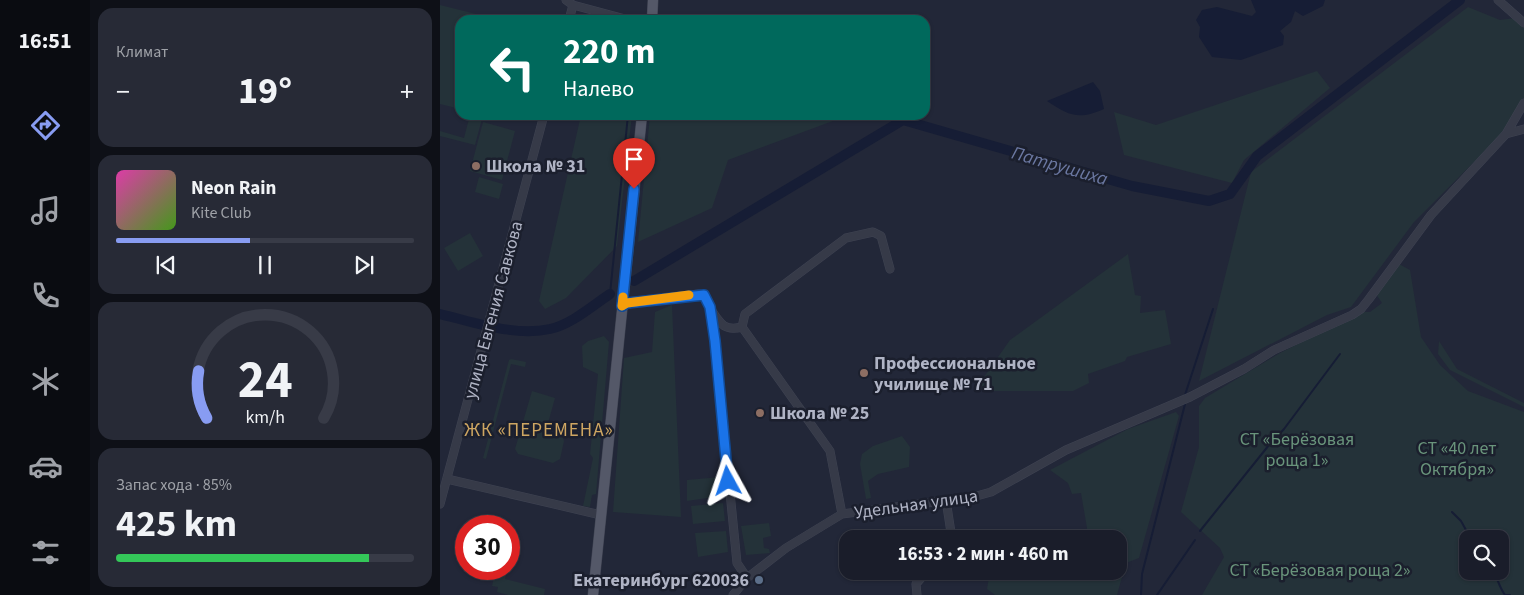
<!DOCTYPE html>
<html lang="ru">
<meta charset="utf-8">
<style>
body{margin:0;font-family:"Source Sans 3",sans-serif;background:#272a36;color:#f1f3f6;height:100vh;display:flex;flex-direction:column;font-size:19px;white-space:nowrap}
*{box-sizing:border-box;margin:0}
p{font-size:16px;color:#9fa2a8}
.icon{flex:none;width:28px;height:28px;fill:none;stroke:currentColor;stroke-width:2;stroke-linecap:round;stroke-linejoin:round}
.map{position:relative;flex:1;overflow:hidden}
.side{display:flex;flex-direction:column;gap:8px;padding:8px;background:#0e1017;width:350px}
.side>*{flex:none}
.hud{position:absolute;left:15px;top:15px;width:475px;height:105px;border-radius:15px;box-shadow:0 1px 4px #0004,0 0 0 1px #383b47;background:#00695c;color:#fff;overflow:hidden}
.tools{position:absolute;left:1019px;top:530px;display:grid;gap:10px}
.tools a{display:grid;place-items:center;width:50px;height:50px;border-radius:10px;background:#1a1d2a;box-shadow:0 1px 4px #0004,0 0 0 1px #383b47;font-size:25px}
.speed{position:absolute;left:15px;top:515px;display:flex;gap:10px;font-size:25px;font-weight:700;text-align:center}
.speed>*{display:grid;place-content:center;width:65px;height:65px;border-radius:50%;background:#1a1d2a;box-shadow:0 1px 4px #0004,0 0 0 1px #383b47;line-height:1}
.speed .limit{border:8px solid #d22;background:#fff;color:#111}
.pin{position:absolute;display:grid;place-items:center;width:42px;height:42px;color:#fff;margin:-51px -21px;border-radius:50% 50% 50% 0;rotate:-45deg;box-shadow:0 0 5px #0007}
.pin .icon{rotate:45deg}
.me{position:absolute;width:55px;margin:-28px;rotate:355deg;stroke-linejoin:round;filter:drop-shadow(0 0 4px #0008)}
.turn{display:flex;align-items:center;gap:18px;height:105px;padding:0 25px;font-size:22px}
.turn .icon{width:65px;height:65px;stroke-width:2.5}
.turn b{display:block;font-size:35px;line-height:42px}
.big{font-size:38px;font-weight:700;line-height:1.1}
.side .tile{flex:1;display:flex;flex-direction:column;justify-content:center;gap:8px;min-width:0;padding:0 18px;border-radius:15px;background:#272a36}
.side .dial{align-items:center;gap:0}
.dial svg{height:130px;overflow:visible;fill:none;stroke:#383b47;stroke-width:7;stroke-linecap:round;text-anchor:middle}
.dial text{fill:#f1f3f6;stroke:none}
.song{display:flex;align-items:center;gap:15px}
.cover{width:60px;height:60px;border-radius:8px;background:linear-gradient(135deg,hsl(320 70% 55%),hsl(100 70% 35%))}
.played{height:5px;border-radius:2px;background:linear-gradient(90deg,#889cf2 45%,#383b47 45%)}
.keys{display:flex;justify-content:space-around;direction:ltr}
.heat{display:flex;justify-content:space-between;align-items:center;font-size:28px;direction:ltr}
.charge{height:8px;border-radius:4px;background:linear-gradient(90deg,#34c759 85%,#383b47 0)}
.trip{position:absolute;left:399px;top:530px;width:288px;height:50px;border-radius:15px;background:#1a1d2a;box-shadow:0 1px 4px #0004,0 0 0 1px #383b47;font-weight:700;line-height:50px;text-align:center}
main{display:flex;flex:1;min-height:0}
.tabs{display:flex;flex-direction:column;width:90px;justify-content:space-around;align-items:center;background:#0a0c11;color:#9fa2a8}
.tabs .icon{width:35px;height:35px}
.tabs .on{color:#889cf2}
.tabs b{font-size:22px;color:#f1f3f6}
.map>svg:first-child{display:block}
.green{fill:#243239;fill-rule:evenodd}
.water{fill:#161d35}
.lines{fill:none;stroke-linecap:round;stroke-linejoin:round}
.stream{stroke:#161d35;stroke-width:2}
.river{stroke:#161d35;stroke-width:10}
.minor-casing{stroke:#3f4352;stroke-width:9}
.major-casing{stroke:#3f4352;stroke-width:11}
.minor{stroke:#363a48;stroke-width:8}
.major{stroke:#545868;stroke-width:10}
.route-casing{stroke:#114b97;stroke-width:12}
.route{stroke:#1a73e8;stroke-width:9}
.slow{stroke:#f59e0b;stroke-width:9}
.education-dot{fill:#8d6e63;stroke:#1b1f2d;stroke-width:2}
.service-dot{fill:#5c6f8a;stroke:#1b1f2d;stroke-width:2}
.labels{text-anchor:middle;stroke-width:5;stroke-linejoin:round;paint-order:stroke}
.poi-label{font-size:18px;font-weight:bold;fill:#b0b4c5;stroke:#1b1f2d;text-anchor:start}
.street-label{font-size:18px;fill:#b0b4c5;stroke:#1b1f2d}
.park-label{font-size:18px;fill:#69947b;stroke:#1b1f2d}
.water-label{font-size:19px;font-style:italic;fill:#6b78a2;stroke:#1b1f2d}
.neighbourhood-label{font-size:19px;letter-spacing:1px;fill:#cea662;stroke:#1b1f2d}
</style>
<main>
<nav class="tabs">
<b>16:51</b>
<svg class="icon on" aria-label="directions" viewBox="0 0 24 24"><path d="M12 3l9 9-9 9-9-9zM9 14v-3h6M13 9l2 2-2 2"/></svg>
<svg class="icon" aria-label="music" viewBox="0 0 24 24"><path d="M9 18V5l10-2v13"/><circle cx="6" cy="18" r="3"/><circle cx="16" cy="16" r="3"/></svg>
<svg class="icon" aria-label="phone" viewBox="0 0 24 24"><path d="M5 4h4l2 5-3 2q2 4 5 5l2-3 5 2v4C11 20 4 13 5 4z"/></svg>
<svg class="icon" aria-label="climate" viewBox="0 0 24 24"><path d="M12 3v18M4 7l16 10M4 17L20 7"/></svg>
<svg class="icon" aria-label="car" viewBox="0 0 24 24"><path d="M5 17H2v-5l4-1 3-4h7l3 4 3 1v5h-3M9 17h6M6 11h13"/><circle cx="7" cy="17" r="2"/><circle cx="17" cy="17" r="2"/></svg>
<svg class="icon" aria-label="filters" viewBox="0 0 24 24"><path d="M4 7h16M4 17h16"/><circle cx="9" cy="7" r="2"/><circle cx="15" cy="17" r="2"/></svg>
</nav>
<section class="side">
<div class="tile"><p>Климат</p>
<div class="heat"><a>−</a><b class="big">19°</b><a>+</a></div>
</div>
<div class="tile">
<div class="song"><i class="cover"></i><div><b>Neon Rain</b><p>Kite Club</p></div></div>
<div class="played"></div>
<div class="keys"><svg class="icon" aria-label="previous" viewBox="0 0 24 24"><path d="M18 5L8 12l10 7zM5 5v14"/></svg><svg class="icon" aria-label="pause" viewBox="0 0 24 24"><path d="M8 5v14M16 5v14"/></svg><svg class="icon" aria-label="next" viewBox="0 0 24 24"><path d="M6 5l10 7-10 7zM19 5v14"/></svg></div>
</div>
<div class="tile dial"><svg viewBox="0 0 100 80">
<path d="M14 69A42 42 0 1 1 86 69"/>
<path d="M14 69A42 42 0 0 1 9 40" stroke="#889cf2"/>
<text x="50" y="56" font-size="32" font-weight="700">24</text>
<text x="50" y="72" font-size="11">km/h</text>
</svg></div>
<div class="tile"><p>Запас хода · 85%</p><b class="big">425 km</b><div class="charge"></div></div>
</section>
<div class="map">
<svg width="1084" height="595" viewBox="0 0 1084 595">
<rect width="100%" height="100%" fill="#222738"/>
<path class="green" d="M0,5l60,15h-40v89l-20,-5z
M1028,7l32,13 15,-2 9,10v70l-17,31 -93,93 -63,85 -24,8 -128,66 52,-209z
M877,71l13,17 -86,72 -12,23 -108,-28 -10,-43 42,13z
M30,115l12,4 -7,26 -35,-9v-5l24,7z
M141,115h51l-15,131 -51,52 -21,11 -6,-8z
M210,115h199l-121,45 -16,48 -74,34z
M43,122l32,9 -13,49 -32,-9z
M39,177l24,7 -4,15 -24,-7z
M30,233l13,23 -25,15 -14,-23z
M688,254l7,41 6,1 -1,17 25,-3 6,34 -44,13 -2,4 -37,13 1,9 -16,8h-83l-13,-4 33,-47z
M959,264l11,6 11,67 19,28 28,26 56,21v183h-322l22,-38 -4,-9 -39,-36 18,-65v-41l6,-8 75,-45 81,-41h9l12,-9 -6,-9zM1028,539h32v32h-32z
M232,305l9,212 -68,-5 11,-154 28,-6 3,-40z
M164,336l5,6 -13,152 -4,1 -2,12 -7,-1 10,-48 -3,-4 8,-80 -15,-7 -1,-21 6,-5z
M999,341l18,28 67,34v4l-74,-37 -12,-16z
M71,359l15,3 -1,5 -14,-3 -25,95 -3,-1 26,-98z
M92,391l23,7 -10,36 18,4 1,3 -4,18 -7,4 -35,-9 -3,-5z
M736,412l3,4 -40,142 -13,5 -9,32h-122l-8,-6 2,-12h6l1,-6h122v-32h-35l4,-11 -6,-35 -9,1 -4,-11 -18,-13 78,-41z
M462,436l8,11 -1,20 -31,7 -10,7 3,17 -5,1 -6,-35 2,-10 11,-8z
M280,477l1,19 -34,5v-21z
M283,503l2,18 -32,3 -2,-18z
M329,523l2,13 -8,2 1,10 5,1 1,4 -24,2 -5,-29z
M286,531l2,21 -30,5 -3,-24z
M56,569h12l-3,10 40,10 -1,6h-36l-11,-3 1,-5 -6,-1z"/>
<path class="water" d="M811,0h74l-2,6 -20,10 -8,-5 -4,11 -11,9 4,5 -1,9 -42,15 -29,-3 -13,-20 1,-10 -4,-7 6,-10 15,-3 35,9 4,-4z
M653,82l7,9 4,18c-25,11 -35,7 -57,-8z"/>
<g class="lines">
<path class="stream" d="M170,294l18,-179
M745,395l28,-86
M1012,512l9,9 10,18
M760,531l69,-86 15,-16 56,-75
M1053,571c5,8 6,16 12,24h5
M701,595l1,-21 43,-170
M717,595l38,-55"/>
<path class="river" d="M194,281l269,-161 229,66 77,15 21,-7 27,-38 203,-156
M0,314c34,8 75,23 110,15 22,-5 42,-23 60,-35"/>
<defs>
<path id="minor" d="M126,0l7,5 56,15
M1058,0l26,23
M129,20l4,-15
M1066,134l18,-31
M181,306l6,-3 71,-9 6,1 6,12 5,34 22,222 10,15
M272,311c9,14 13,20 30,16l88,124 12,63
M302,327l3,-13 101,-76 27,-6 8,4 9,33
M7,479l154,36
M506,500l6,39
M0,504l104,-389
M293,595l14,-17 39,-30 56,-34 131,-17 18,-5 75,-42 124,-53 54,-28 30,-19 78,-35 9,-6 8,-10 62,-84 75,-81 18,-5
M477,595l-1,-11 11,-13"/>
<path id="major" d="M212,20l1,-20
M153,595l49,-480"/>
</defs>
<use href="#minor" class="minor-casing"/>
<use href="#major" class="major-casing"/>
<use href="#minor" class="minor"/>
<use href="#major" class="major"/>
</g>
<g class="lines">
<defs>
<path id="route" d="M194,189l-12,117 5,-3 77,-8 6,12 5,34 13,140"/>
</defs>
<use href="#route" class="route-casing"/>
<use href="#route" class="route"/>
<path class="slow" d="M183,297l-1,9 5,-3 62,-8"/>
</g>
<g class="education-dot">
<circle cx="36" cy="166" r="5"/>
<circle cx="424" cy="373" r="5"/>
<circle cx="320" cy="413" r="5"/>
</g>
<circle class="service-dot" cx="319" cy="580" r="5"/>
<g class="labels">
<g class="poi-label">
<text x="46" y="172">Школа № 31</text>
<text x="434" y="369">Профессиональное<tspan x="434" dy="21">училище № 71</tspan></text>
<text x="330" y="419">Школа № 25</text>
<text x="309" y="586" text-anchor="end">Екатеринбург 620036</text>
</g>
<g class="street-label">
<text transform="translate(53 310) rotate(-75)" y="6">улица Евгения Савкова</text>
<text transform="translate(476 504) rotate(-8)" y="6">Удельная улица</text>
</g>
<g class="park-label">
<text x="857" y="445">СТ «Берёзовая<tspan x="857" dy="21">роща 1»</tspan></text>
<text x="1017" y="454">СТ «40 лет<tspan x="1017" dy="21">Октября»</tspan></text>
<text x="880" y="576">СТ «Берёзовая роща 2»</text>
</g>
<g class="water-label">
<text transform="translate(620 165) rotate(16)" y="7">Патрушиха</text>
</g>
<g class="neighbourhood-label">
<text x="99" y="436">ЖК «ПЕРЕМЕНА»</text>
</g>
</g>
</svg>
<div class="tools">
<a><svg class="icon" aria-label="search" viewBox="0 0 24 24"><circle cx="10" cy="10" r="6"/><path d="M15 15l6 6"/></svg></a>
</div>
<div class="speed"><div class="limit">30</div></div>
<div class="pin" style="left:194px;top:189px;background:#d93025"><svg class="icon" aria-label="arrive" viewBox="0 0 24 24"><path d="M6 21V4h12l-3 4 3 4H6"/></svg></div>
<svg class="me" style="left:288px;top:481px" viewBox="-20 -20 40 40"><path d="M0-17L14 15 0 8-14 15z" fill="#1a73e8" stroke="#fff" stroke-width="4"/></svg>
<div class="trip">16:53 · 2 мин · 460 m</div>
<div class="hud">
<div class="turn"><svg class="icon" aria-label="left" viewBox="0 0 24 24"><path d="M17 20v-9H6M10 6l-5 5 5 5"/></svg><div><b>220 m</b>Налево</div></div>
</div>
</div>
</main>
